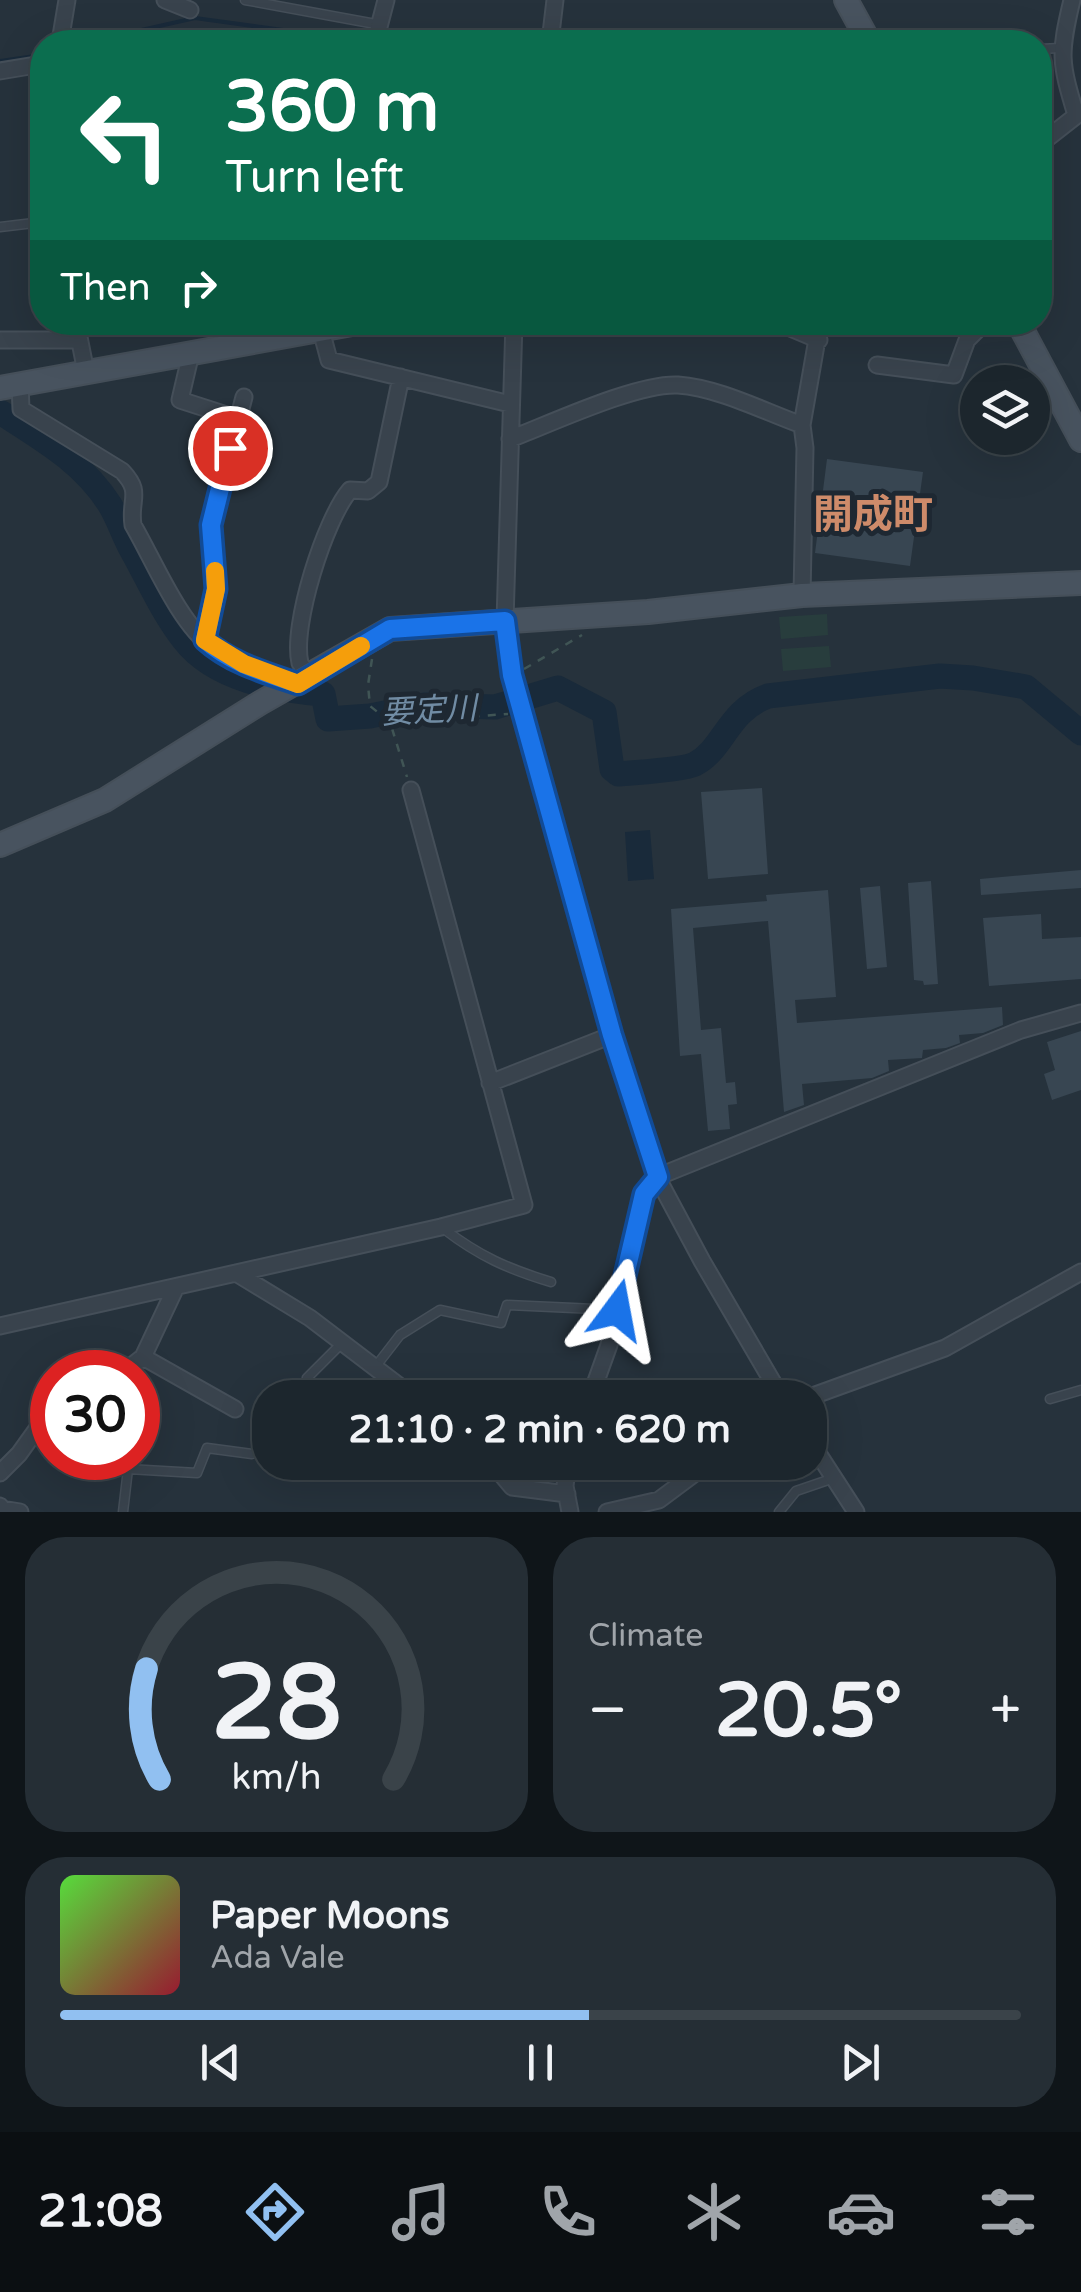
<!DOCTYPE html>
<meta charset="utf-8">
<style>
body{margin:0;font-family:"Varela Round","Noto Sans JP",sans-serif;background:#252e35;color:#f1f3f6;height:100vh;display:flex;flex-direction:column;font-size:38px;white-space:nowrap}
*{box-sizing:border-box;margin:0}
p{font-size:32px;color:#a0a5aa}
.icon{flex:none;width:55px;height:55px;fill:none;stroke:currentColor;stroke-width:2;stroke-linecap:round;stroke-linejoin:round}
.map{position:relative;height:1512px;overflow:hidden}
.drawer{display:flex;flex-direction:column;gap:25px;padding:25px;background:#0f1519;flex:1}
.drawer>*{flex:none}
.banner{position:absolute;left:30px;top:30px;width:1022px;height:305px;border-radius:40px;box-shadow:0 10px 40px #0002,0 0 0 2px #3a4349;background:#0b6e4f;color:#fff;overflow:hidden}
.controls{position:absolute;left:960px;top:365px;display:grid;gap:20px}
.controls a{display:grid;place-items:center;width:90px;height:90px;border-radius:50%;background:#1c262d;box-shadow:0 10px 40px #0002,0 0 0 2px #3a4349;font-size:50px}
.speed{position:absolute;left:30px;top:1350px;display:flex;gap:20px;font-size:50px;font-weight:700;text-align:center}
.speed>*{display:grid;place-content:center;width:130px;height:130px;border-radius:50%;background:#1c262d;box-shadow:0 10px 40px #0002,0 0 0 2px #3a4349;line-height:1}
.speed .limit{border:15px solid #d22;background:#fff;color:#111}
.pin{position:absolute;display:grid;place-items:center;width:85px;height:85px;color:#fff;margin:-42px;border:5px solid #fff;border-radius:50%;box-shadow:0 2px 10px #0007}
.me{position:absolute;width:110px;margin:-55px;rotate:13deg;stroke-linejoin:round;filter:drop-shadow(0 0 8px #0008)}
.turn{display:flex;align-items:center;gap:35px;height:210px;padding:0 30px;font-size:45px}
.turn .icon{width:130px;height:130px;stroke-width:2.5}
.turn b{display:block;font-size:70px;line-height:85px}
.then{display:flex;align-items:center;height:95px;padding:0 30px;background:#0003;gap:20px;font-size:38px}
.big{font-size:75px;font-weight:700;line-height:1.1}
.drawer .card{flex:1;display:flex;flex-direction:column;justify-content:center;gap:15px;min-width:0;padding:0 35px;border-radius:40px;background:#252e35}
.drawer .dial{align-items:center;gap:0}
.dial svg{height:260px;overflow:visible;fill:none;stroke:#3a4349;stroke-width:7;stroke-linecap:round;text-anchor:middle}
.dial text{fill:#f1f3f6;stroke:none}
.song{display:flex;align-items:center;gap:30px}
.cover{width:120px;height:120px;border-radius:15px;background:linear-gradient(135deg,hsl(110 70% 55%),hsl(350 70% 35%))}
.played{height:10px;border-radius:5px;background:linear-gradient(90deg,#91c0f1 55%,#3a4349 55%)}
.keys{display:flex;justify-content:space-around;direction:ltr}
.heat{display:flex;justify-content:space-between;align-items:center;font-size:55px;direction:ltr}
.drawer .tiles{flex:1;display:grid;gap:25px;grid-template-columns:1fr 1fr}
.card:last-child{grid-column:span 2}
.trip{position:absolute;left:252px;top:1380px;width:575px;height:100px;border-radius:40px;background:#1c262d;box-shadow:0 10px 40px #0002,0 0 0 2px #3a4349;font-weight:700;line-height:100px;text-align:center}
.tabs{display:flex;height:160px;justify-content:space-around;align-items:center;background:#0b0f12;color:#a0a5aa}
.tabs .icon{width:70px;height:70px}
.tabs .on{color:#91c0f1}
.tabs b{font-size:45px;color:#f1f3f6}
.map>svg:first-child{display:block}
.green{fill:#283d3d}
.water{fill:#192a3a}
.lines{fill:none;stroke-linecap:round;stroke-linejoin:round}
.stream{stroke:#192a3a;stroke-width:4}
.river{stroke:#192a3a;stroke-width:25}
.building{fill:#384652}
.lane-casing{stroke:#454f59;stroke-width:11}
.street-casing{stroke:#454f59;stroke-width:19}
.secondary-casing{stroke:#454f59;stroke-width:26}
.path{stroke:#405555;stroke-width:2.5;stroke-dasharray:8 8;stroke-linecap:butt}
.lane{stroke:#39434d;stroke-width:8}
.street{stroke:#39434d;stroke-width:15}
.secondary{stroke:#48535f;stroke-width:22}
.route-casing{stroke:#114b97;stroke-width:25}
.route{stroke:#1a73e8;stroke-width:18}
.slow{stroke:#f59e0b;stroke-width:18}
.labels{text-anchor:middle;stroke-width:10;stroke-linejoin:round;paint-order:stroke}
.water-label{font-size:32px;font-style:italic;fill:#718ca4;stroke:#1e2832}
.district-label{font-size:40px;font-weight:bold;fill:#ce8b6a;stroke:#1e2832}
</style>
<div class="map">
<svg width="1081" height="1512" viewBox="0 0 1081 1512">
<rect width="100%" height="100%" fill="#26323c"/>
<path class="green" d="M827,614l1,21 -47,4 -2,-22z
M829,646l2,21 -48,4 -2,-22z"/>
<path class="water" d="M650,830l4,49 -26,2 -3,-49z"/>
<g class="lines">
<path class="stream" d="M88,42l107,-24 124,17 23,7
M0,61l42,-6"/>
<path class="river" d="M0,412c42,27 83,50 110,93 8,13 13,29 20,42 17,30 32,65 54,93 31,40 92,50 139,54l5,25 42,-3 55,-11 70,2 63,-19 46,24 8,57 6,5c14,-1 68,-5 77,-10 29,-15 32,-53 73,-68l172,-20 33,2 53,9 55,46"/>
</g>
<path class="building" d="M827,459l96,13 -13,94 -95,-13z
M762,788l6,86 -60,5 -7,-87z
M1081,870v18l-100,7 -1,-16z
M931,881l7,103 -14,1 -1,-4 -9,-1 -6,-97z
M880,886l7,81 -20,2 -7,-81z
M828,890l8,107 -41,3 2,23 205,-16 1,18 -20,8 -24,2 1,8 -14,5 -23,2 -1,8 -34,2 1,11 -17,7 -70,6 2,21 -20,7 -16,-191 -75,7 8,102 20,-2 5,55 9,-1 2,22 -9,1 2,24 -22,2 -7,-77 -21,2 -9,-147 96,-8 -1,-6z
M1041,914l1,25 39,-2v42l-92,7 -6,-68z
M1081,1031v59l-29,10 -8,-26 11,-4 -8,-28z"/>
<g class="lines">
<defs>
<path id="lane" d="M245,0l136,25
M1040,49l20,-1
M0,227l42,-5
M247,339l2,-17
M217,589l-6,-64 12,-47
M444,1229c35,27 64,40 107,53
M376,1366l24,-31 40,-25 61,13 6,-18 110,5
M320,1398l-13,-20 36,-36
M1050,1399l31,-9
M123,1512l5,-43 69,4 10,-25 45,6
M779,1512l17,-21 38,-13"/>
<path id="street" d="M165,0l25,10
M1072,0c-13,54 -12,62 4,115
M60,42l7,-42
M375,42l11,-42
M550,42l5,-42
M0,71l42,-7
M1040,144l41,-32
M76,322l10,50
M514,322l-9,299 7,54 100,360 45,142 45,84 80,137
M714,322l74,5 31,13
M321,330l8,30 181,44
M0,340h78
M191,353l-11,47 56,18
M877,365l77,10 13,-35 18,-18
M20,384l1,25 101,62c21,22 7,28 11,54 21,36 46,98 79,122 25,18 57,27 85,37
M510,439c42,-16 127,-56 168,-54 41,3 85,26 124,40
M223,478l21,-81
M802,595l3,-147 -3,-23 18,-103
M205,641l12,-52
M309,677c-1,-1 -8,-13 -9,-14 -9,-37 25,-144 50,-173l18,1 11,-9 22,-105
M490,1083l122,-48
M236,1273l74,45 105,80
M0,1326l441,-99 83,-22 -113,-415
M143,1357l92,52
M124,1372l19,-15 33,-70
M590,1398l19,-53 35,-151 13,-17 364,-147 60,-17
M807,1398l138,-50 136,-76
M810,1441l46,71
M491,1462l21,25 55,7
M568,1462l-3,24 5,26
M0,1473l19,-19 33,-46
M0,1506l2,3 18,3
M607,1512l52,-12 51,-38"/>
<path id="secondary" d="M846,0l23,42
M1018,322l63,118
M0,388l363,-66
M0,845l105,-45 155,-97 130,-74 258,-17 154,-17 279,-12"/>
</defs>
<use href="#lane" class="lane-casing"/>
<use href="#street" class="street-casing"/>
<use href="#secondary" class="secondary-casing"/>
<path class="path" d="M372,659l-4,26 2,21 20,16 17,55
M524,669l58,-34
M392,722l116,-8"/>
<use href="#lane" class="lane"/>
<use href="#street" class="street"/>
<use href="#secondary" class="secondary"/>
</g>
<g class="lines">
<defs>
<path id="route" d="M230,448l-19,77 5,64 -11,51c25,23 61,33 93,44l92,-55 115,-8 7,54 100,360 46,142 -14,17 -27,116"/>
</defs>
<use href="#route" class="route-casing"/>
<use href="#route" class="route"/>
<path class="slow" d="M215,571l1,18 -11,51 39,24 54,20 63,-38"/>
</g>
<g class="labels">
<g class="water-label">
<text transform="translate(429 710) rotate(-3)" y="11">要定川</text>
</g>
<g class="district-label">
<text x="873" y="528">開成町</text>
</g>
</g>
</svg>
<div class="controls">
<a><svg class="icon" aria-label="layers" viewBox="0 0 24 24"><path d="M12 4l9 5-9 5-9-5zM3 14l9 5 9-5"/></svg></a>
</div>
<div class="speed"><div class="limit">30</div></div>
<div class="pin" style="left:230px;top:448px;background:#d93025"><svg class="icon" aria-label="arrive" viewBox="0 0 24 24"><path d="M6 21V4h12l-3 4 3 4H6"/></svg></div>
<svg class="me" style="left:617px;top:1310px" viewBox="-20 -20 40 40"><path d="M0-17L14 15 0 8-14 15z" fill="#1a73e8" stroke="#fff" stroke-width="4"/></svg>
<div class="trip">21:10 · 2 min · 620 m</div>
<div class="banner">
<div class="turn"><svg class="icon" aria-label="left" viewBox="0 0 24 24"><path d="M17 20v-9H6M10 6l-5 5 5 5"/></svg><div><b>360 m</b>Turn left</div></div>
<div class="then">Then<svg class="icon" aria-label="right" viewBox="0 0 24 24"><path d="M7 20v-9h11M14 6l5 5-5 5"/></svg></div>
</div>
</div>
<section class="drawer">
<div class="tiles">
<div class="card dial"><svg viewBox="0 0 100 80">
<path d="M14 69A42 42 0 1 1 86 69"/>
<path d="M14 69A42 42 0 0 1 10 35" stroke="#91c0f1"/>
<text x="50" y="56" font-size="32" font-weight="700">28</text>
<text x="50" y="72" font-size="11">km/h</text>
</svg></div>
<div class="card"><p>Climate</p>
<div class="heat"><a>−</a><b class="big">20.5°</b><a>+</a></div>
</div>
<div class="card">
<div class="song"><i class="cover"></i><div><b>Paper Moons</b><p>Ada Vale</p></div></div>
<div class="played"></div>
<div class="keys"><svg class="icon" aria-label="previous" viewBox="0 0 24 24"><path d="M18 5L8 12l10 7zM5 5v14"/></svg><svg class="icon" aria-label="pause" viewBox="0 0 24 24"><path d="M8 5v14M16 5v14"/></svg><svg class="icon" aria-label="next" viewBox="0 0 24 24"><path d="M6 5l10 7-10 7zM19 5v14"/></svg></div>
</div>
</div>
</section>
<nav class="tabs">
<b>21:08</b>
<svg class="icon on" aria-label="directions" viewBox="0 0 24 24"><path d="M12 3l9 9-9 9-9-9zM9 14v-3h6M13 9l2 2-2 2"/></svg>
<svg class="icon" aria-label="music" viewBox="0 0 24 24"><path d="M9 18V5l10-2v13"/><circle cx="6" cy="18" r="3"/><circle cx="16" cy="16" r="3"/></svg>
<svg class="icon" aria-label="phone" viewBox="0 0 24 24"><path d="M5 4h4l2 5-3 2q2 4 5 5l2-3 5 2v4C11 20 4 13 5 4z"/></svg>
<svg class="icon" aria-label="climate" viewBox="0 0 24 24"><path d="M12 3v18M4 7l16 10M4 17L20 7"/></svg>
<svg class="icon" aria-label="car" viewBox="0 0 24 24"><path d="M5 17H2v-5l4-1 3-4h7l3 4 3 1v5h-3M9 17h6M6 11h13"/><circle cx="7" cy="17" r="2"/><circle cx="17" cy="17" r="2"/></svg>
<svg class="icon" aria-label="filters" viewBox="0 0 24 24"><path d="M4 7h16M4 17h16"/><circle cx="9" cy="7" r="2"/><circle cx="15" cy="17" r="2"/></svg>
</nav>
